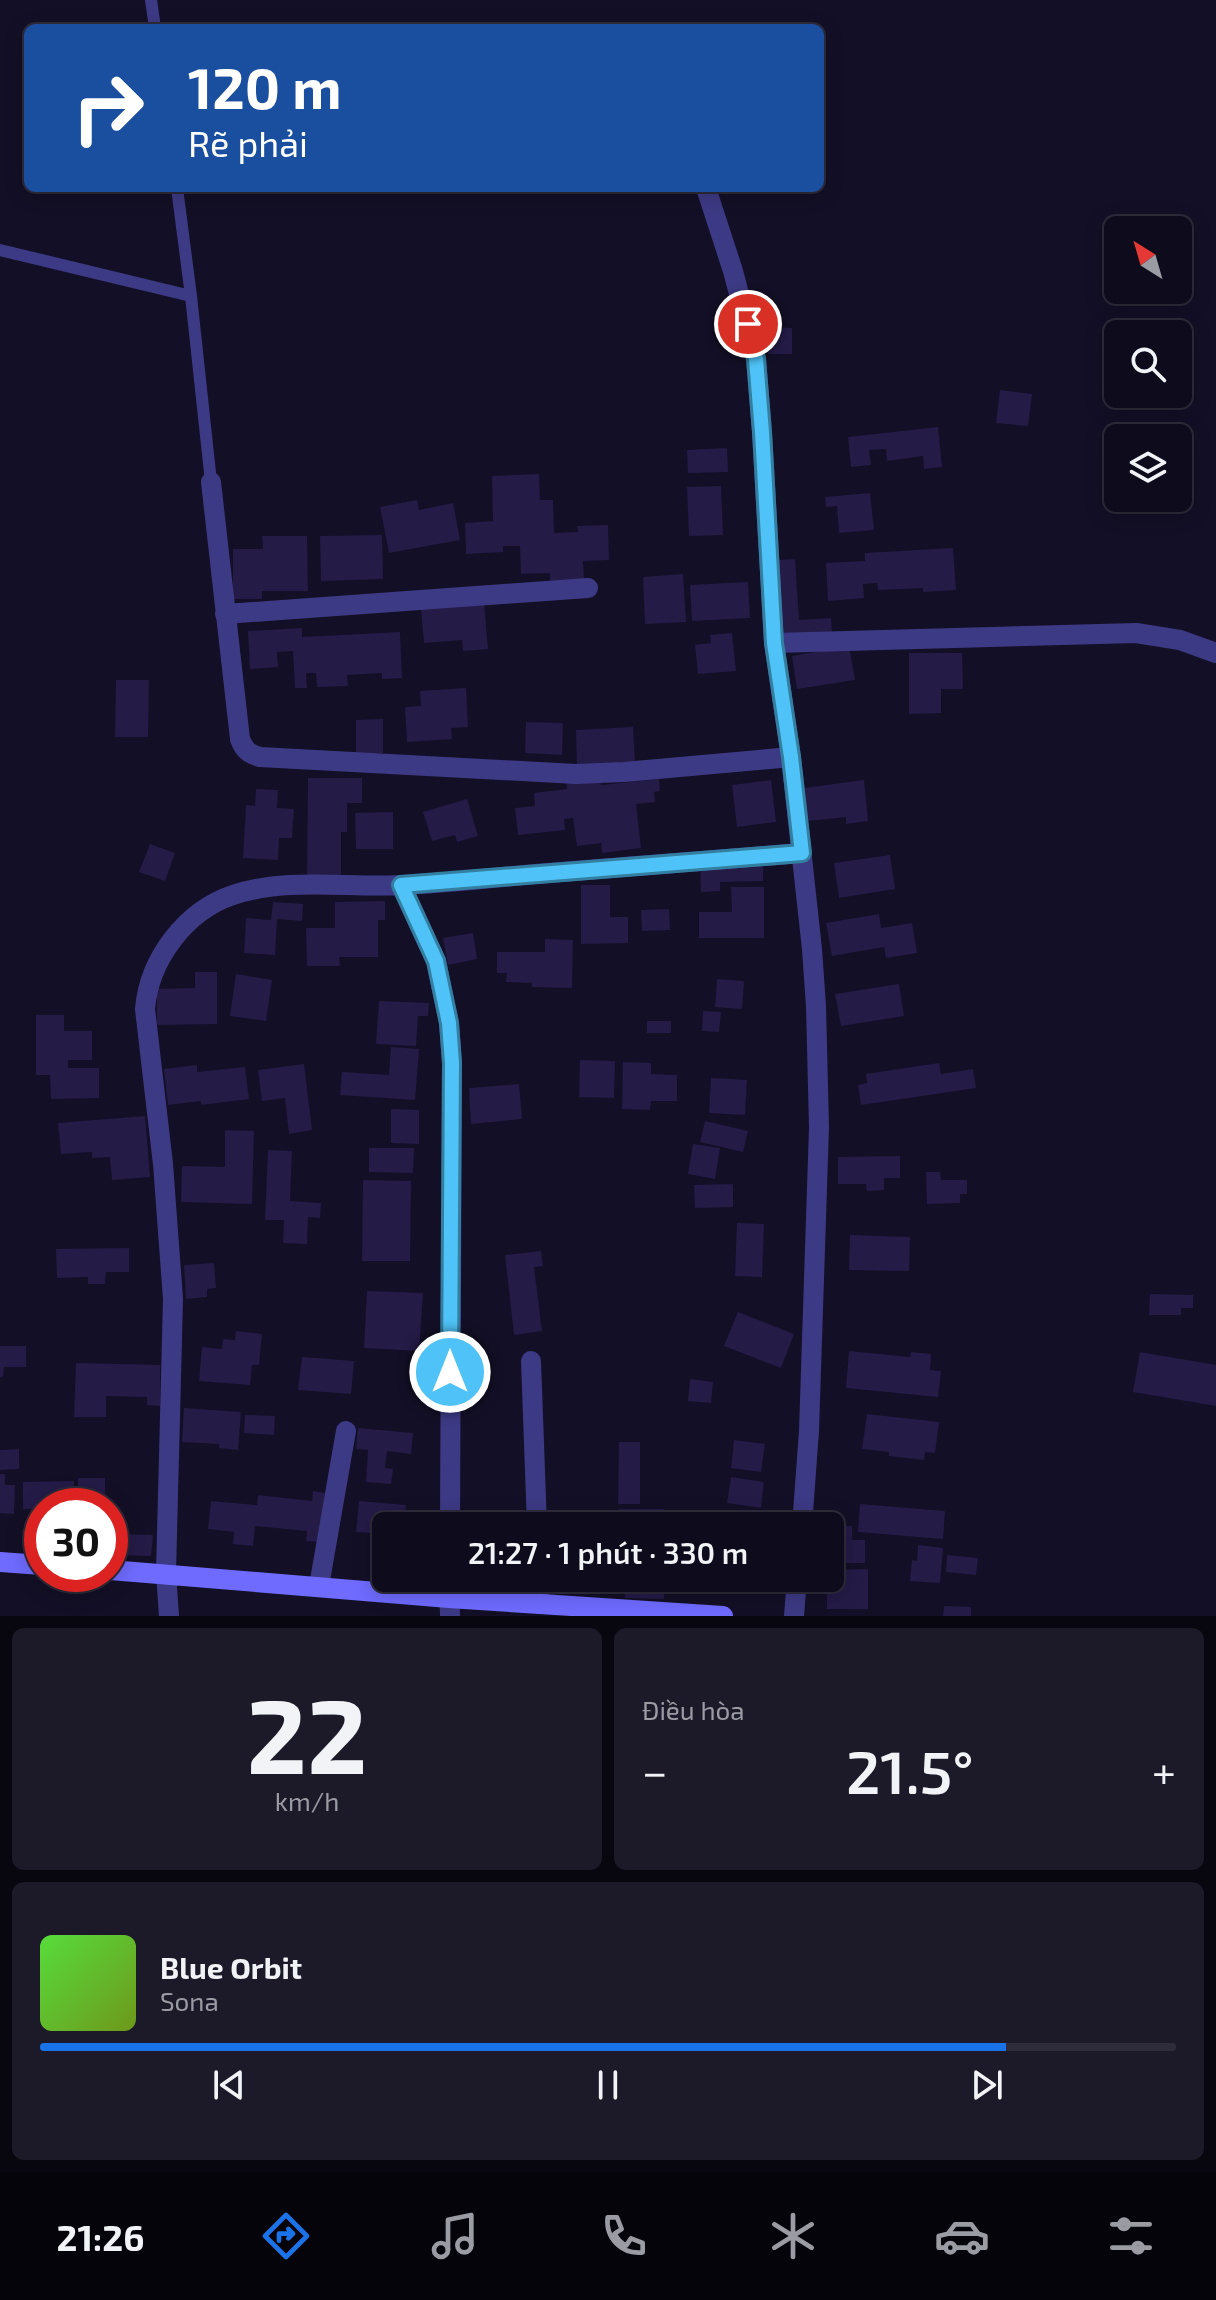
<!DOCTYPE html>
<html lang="vi">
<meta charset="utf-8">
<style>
body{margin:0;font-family:"Exo 2",sans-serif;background:#1c1929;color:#f1f3f6;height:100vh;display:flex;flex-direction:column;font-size:30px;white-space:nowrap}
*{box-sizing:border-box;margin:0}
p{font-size:26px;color:#9b9ba3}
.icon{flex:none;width:44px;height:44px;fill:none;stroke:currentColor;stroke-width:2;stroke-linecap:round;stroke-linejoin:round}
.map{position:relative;height:1616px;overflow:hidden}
.drawer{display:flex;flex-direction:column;gap:12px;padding:12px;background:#08060f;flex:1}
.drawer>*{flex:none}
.banner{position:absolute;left:24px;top:24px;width:800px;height:168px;border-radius:12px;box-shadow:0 4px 20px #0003,0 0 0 2px #2e2b3b;background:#1a4fa0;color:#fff;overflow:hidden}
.needle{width:52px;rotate:323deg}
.buttons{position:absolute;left:1104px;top:216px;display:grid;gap:16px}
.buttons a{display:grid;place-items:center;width:88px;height:88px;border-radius:12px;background:#0e0b1c;box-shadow:0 4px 20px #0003,0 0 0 2px #2e2b3b;font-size:40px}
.speed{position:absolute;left:24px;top:1488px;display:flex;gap:16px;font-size:40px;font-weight:700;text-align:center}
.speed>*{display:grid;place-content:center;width:104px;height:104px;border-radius:50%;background:#0e0b1c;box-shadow:0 4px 20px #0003,0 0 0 2px #2e2b3b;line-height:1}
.speed .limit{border:12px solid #d22;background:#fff;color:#111}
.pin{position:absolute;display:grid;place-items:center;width:68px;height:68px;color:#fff;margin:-34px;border:4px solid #fff;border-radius:50%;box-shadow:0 2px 8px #0007}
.me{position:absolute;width:88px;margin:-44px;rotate:0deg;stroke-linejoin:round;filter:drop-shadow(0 0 6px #0008)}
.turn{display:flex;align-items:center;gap:28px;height:168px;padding:0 32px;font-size:36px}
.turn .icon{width:104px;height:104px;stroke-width:2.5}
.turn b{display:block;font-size:56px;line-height:68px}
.big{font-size:60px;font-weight:600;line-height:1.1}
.drawer .card{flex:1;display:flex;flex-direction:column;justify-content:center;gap:12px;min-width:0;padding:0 28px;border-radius:12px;background:#1c1929}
.drawer .dial{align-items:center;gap:0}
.dial b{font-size:104px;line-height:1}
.song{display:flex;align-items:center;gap:24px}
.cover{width:96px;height:96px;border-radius:12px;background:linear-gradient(135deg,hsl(110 70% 55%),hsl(80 70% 35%))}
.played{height:8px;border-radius:4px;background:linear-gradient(90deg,#1a73e8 85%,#2e2b3b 85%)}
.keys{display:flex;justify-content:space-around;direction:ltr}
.heat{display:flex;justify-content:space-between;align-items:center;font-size:44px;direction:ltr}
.drawer .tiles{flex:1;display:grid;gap:12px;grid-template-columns:1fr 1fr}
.card:last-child{grid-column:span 2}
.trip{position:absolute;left:372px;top:1512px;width:472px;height:80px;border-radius:12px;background:#0e0b1c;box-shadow:0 4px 20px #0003,0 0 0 2px #2e2b3b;font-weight:600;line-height:80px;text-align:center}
.tab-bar{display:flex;height:128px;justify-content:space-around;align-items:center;background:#06040b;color:#9b9ba3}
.tab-bar .icon{width:56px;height:56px}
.tab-bar .on{color:#1a73e8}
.tab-bar b{font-size:36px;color:#f1f3f6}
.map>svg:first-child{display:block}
.building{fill:#241b47}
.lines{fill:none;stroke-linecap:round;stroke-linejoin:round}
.lane{stroke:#3d3a85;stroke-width:12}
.street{stroke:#3d3a85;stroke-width:20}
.secondary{stroke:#6f6bff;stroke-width:20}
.route-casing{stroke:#337fa1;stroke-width:20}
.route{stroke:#4fc3f7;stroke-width:14}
</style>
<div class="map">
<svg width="1216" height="1616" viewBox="0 0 1216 1616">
<rect width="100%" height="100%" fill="#130f26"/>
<path class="building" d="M769,327l23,1v26h-24z
M1000,390l32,4 -4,32 -32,-3z
M938,427l4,40 -18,2 -1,-13 -36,5 -1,-12 -17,1 2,15 -20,2 -3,-30z
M727,448l1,24 -40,1 -1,-23z
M539,474l1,26h13l1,33 24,-1 -1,-6 31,-1 1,35 -26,1 1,19 -34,1v-8l-29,1 -1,-28h-17v6l-37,2 -1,-31 28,-2 -1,-45z
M721,486l2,49 -34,1 -2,-49z
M870,493l4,37 -35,3 -2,-27 -11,1 -1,-10z
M417,500l2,10 34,-7 7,37 -71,13 -9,-46z
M382,535l1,44 -62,2 -1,-45z
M262,536h45l1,55h-46v8h-29v-50h30z
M953,548l3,42 -33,2v-4l-45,2 -1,-7 -14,1 1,14 -36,3 -2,-38 39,-2v-8z
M795,559l4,61 32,-2 1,16 -50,3 -4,-77z
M683,574l3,48 -41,2 -2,-47z
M748,582l2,36 -58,3 -2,-36z
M484,603l4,46 -25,2 -1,-11 -38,3 -3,-35z
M302,628v9l98,-5 2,46 -20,1v-6l-35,2 1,11 -31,1 -1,-14h-10l1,15h-12l-2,-37 -16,1 1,15 -28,2 -2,-38z
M732,633l4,38 -38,3 -3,-29 16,-2 -1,-8z
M849,646l6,34 -58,9 -5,-33z
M909,653h53l1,36h-22v24l-32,1z
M116,680h33l-1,57h-33z
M466,688l2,39 -17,1 1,11 -45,3 -2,-35 16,-1 -1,-15z
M383,719v34l-27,1v-34z
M526,722l37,1 -1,32 -37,-2z
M633,727l2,35 -58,3 -1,-35z
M600,777l1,8 58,-6 1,12 -6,1 1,10 -19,2 5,44 -39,5 -1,-10 -24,3 -4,-28 -9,1 1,11 -47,5 -3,-27 20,-2 -1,-13 33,-4 -1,-8z
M308,778h54v25h-15v29h-6v45h-34z
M771,780l5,42 -39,5 -5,-42z
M864,780l4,41 -22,3v-7l-38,4 -4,-33z
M256,789l22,1 -1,18 17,1 -2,29h-13l-1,22 -35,-2 3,-53 9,1z
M467,799l11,37 -21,6 -2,-7 -23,6 -9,-29z
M393,812v37h-37l-1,-36z
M150,844l25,9 -10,28 -26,-9z
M890,855l5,34 -56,9 -5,-35z
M763,863v18l-43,1v9l-19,1 -1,-28z
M581,885h29v32h18v26l-47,1z
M731,887h33v51h-65v-26h33z
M385,901v19h-7v37h-39l1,9h-33l-1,-38h29v-26z
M273,902l30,2 -1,17 -25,-2 -2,36 -31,-2 2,-35 25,2z
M669,909l1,21 -28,1 -1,-21z
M879,914l2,14 31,-5 5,30 -31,5 -2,-11 -52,9 -6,-33z
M473,933l4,26 -29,6 -5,-27z
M545,939l28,1 -1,48 -40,-1v-4l-26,-1 1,-9h-10v-21h48z
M195,972h22v52l-60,1v-36l38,-1z
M236,974l36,6 -6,41 -36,-5z
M717,979l27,2 -2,28 -27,-2z
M899,984l5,32 -63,10 -6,-32z
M379,1001l50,2 -1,13h-10l-2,30 -40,-2z
M703,1011l18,1 -2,20 -17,-1z
M36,1015h28v16h28v29h-24v8h31v30l-48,1 -1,-24h-14z
M647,1021h24v12h-24z
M391,1047l28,2 -4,51 -75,-5 2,-23 47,3z
M580,1060l35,1 -1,37 -35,-1z
M623,1062l28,1v11l26,1v26h-26l-1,9 -28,-1z
M939,1063l2,11 32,-5 3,19 -115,17 -3,-20 9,-2 -1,-9z
M304,1064l8,66 -23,4 -4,-36 -23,3 -4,-31z
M197,1065v7l48,-5 4,32 -48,6v-4l-33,4 -4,-36z
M711,1078l36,2 -2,35 -36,-2z
M519,1084l3,35 -51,5 -2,-36z
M391,1109l28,1v34l-28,-1z
M145,1116l5,61 -38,3 -2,-23 -18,1v-6l-31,2 -3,-31z
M705,1121l43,10 -5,21 -43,-10z
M225,1130l29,1 -2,73 -71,-2 1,-36 43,1z
M693,1144l27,4 -5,31 -27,-5z
M369,1148h45l-1,25 -44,-1z
M268,1150l24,1 -2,50 31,2 -1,15 -12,-1 -1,27 -24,-1 1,-23h-19z
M900,1156v22h-16v12l-17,1 -1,-7h-28v-27z
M926,1172h14l1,8h26v14h-7v9l-33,1z
M363,1180l48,1 -1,80h-48z
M733,1184v23l-38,1 -1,-23z
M737,1223l27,1 -2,53 -27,-1z
M850,1235l60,2 -1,34 -60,-1z
M129,1248v24h-23l-1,12h-17v-7l-31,1 -1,-29z
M541,1251l2,15 -9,1 8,64 -28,4 -9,-80z
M214,1263l2,25 -9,1v8l-21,2 -2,-34z
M367,1291l56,2 -4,58 -55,-3z
M1150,1294l43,1v13h-12v7h-32z
M738,1312l56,22 -13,34 -57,-22z
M236,1331l26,3 -3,31h-7l-2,20 -51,-4 3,-34 20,2 1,-10 12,1z
M0,1346h26v21h-22l-1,10h-3z
M849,1351l61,6 1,-5 20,2 -1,16 11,1 -3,26 -92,-9z
M1140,1352l76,13v41l-83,-14z
M302,1357l52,4 -3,33 -53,-4z
M76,1363l84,2v41l-13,-1v-8l-41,-1v21h-32z
M690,1379l23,3 -2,21 -23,-2z
M184,1408l57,4 -3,38 -19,-2v-4l-37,-2z
M867,1414l72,8 -4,31 -10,-1 -1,8 -35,-4v-4l-27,-3z
M245,1415l30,1 -1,19 -30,-2z
M358,1428l55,5 -2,21 -24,-3 -2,17 8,1 -2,15 -25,-2 2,-32 -12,-1z
M734,1440l31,4 -4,28 -30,-4z
M619,1442h21v62h-22z
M19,1449v20l-19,1v-20z
M0,1474h5v11h10l-1,29 -14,-1z
M731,1477l33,5 -3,26 -34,-5z
M78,1478h27v28h-27z
M74,1481v25h-32v3h-19v-27z
M313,1491l12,2 -6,49 -13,-1 1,-10 -52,-5 -2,20 -20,-2 1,-12 -26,-3 3,-28 46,4 1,-10 54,6z
M359,1501l47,4 -2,21h-18v8l-30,-2z
M860,1504l85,7 -2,28 -85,-7z
M619,1509h45v17h-46z
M830,1526h22v14h13v23h-35z
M121,1534l32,1 -2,21 -31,-1z
M918,1545l25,3 -3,35 -30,-2 2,-21 5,1z
M947,1555l31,3 -2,17 -30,-3z
M868,1569v40h-41v-31h3v-8z
M626,1579l39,1 -1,19 -39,-1z
M944,1606l27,1v9h-28z"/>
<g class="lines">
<path class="lane" d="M151,0l4,28
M177,188l14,108 20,186
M0,250l191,46"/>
<path class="street" d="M706,188l27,83 23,88 6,73 12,211 17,114 21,192 4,57 3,121 -10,304 -7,95
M211,482l29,257c4,11 9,15 20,18l316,17 48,-2 167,-15
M225,614l363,-26
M774,643l362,-10 44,7 36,13
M401,885l35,76 13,62 3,40 -2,463
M531,1361l6,165
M449,1578l1,38
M538,1578l1,26
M319,1586l27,-155
M169,1616l-3,-43 7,-274 -10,-135 -18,-155c4,-49 40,-98 88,-114 54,-18 113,-7 169,-10 44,-2 89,-7 133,-11 89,-7 178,-14 267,-21
M794,1616l3,-38"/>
<path class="secondary" d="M0,1562l42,3
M110,1570l339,28 274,18"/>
</g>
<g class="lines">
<defs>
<path id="route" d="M450,1372l2,-309 -3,-40 -13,-62 -35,-76 401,-32 -11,-96 -17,-114 -12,-211 -6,-73 -8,-35"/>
</defs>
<use href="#route" class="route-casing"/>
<use href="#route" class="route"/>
</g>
</svg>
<div class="buttons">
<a><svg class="needle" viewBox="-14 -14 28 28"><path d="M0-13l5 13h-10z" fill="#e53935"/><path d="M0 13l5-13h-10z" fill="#9b9ba3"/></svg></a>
<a><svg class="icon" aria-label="search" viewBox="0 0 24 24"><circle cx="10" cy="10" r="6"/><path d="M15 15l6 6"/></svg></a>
<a><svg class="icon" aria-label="layers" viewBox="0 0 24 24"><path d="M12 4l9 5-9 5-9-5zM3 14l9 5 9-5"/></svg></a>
</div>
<div class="speed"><div class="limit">30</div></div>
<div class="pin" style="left:748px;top:324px;background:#d93025"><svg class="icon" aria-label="arrive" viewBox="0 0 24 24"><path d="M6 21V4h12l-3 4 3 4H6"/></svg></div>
<svg class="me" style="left:450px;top:1372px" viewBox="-20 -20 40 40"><circle r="17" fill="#4fc3f7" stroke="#fff" stroke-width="3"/><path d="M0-11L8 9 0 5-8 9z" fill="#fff"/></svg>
<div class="trip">21:27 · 1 phút · 330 m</div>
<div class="banner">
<div class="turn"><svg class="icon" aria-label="right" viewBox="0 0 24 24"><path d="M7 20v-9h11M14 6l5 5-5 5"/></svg><div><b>120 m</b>Rẽ phải</div></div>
</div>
</div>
<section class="drawer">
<div class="tiles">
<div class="card dial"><b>22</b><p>km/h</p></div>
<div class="card"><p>Điều hòa</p>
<div class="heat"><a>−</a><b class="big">21.5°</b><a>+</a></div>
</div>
<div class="card">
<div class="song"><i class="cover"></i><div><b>Blue Orbit</b><p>Sona</p></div></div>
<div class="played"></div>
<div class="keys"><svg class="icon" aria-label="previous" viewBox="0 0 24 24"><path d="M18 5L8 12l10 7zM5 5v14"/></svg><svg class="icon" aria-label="pause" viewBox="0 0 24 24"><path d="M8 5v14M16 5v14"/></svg><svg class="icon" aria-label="next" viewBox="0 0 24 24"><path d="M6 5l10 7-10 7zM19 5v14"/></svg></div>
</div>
</div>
</section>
<nav class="tab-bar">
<b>21:26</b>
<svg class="icon on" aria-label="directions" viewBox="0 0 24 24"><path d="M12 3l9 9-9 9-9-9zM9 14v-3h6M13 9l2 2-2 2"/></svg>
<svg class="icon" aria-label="music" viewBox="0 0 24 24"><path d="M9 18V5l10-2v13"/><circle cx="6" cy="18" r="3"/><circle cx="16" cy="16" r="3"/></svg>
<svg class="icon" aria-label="phone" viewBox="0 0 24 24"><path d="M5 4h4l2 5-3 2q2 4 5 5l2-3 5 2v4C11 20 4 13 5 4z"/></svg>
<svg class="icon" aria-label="climate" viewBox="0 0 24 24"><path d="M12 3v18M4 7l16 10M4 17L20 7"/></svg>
<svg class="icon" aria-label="car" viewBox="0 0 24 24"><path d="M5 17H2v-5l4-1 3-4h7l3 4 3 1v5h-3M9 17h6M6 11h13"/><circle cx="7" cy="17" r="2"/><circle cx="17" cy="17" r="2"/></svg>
<svg class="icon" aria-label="filters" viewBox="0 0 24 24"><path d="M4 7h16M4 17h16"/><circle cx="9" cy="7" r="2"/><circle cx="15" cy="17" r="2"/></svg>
</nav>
